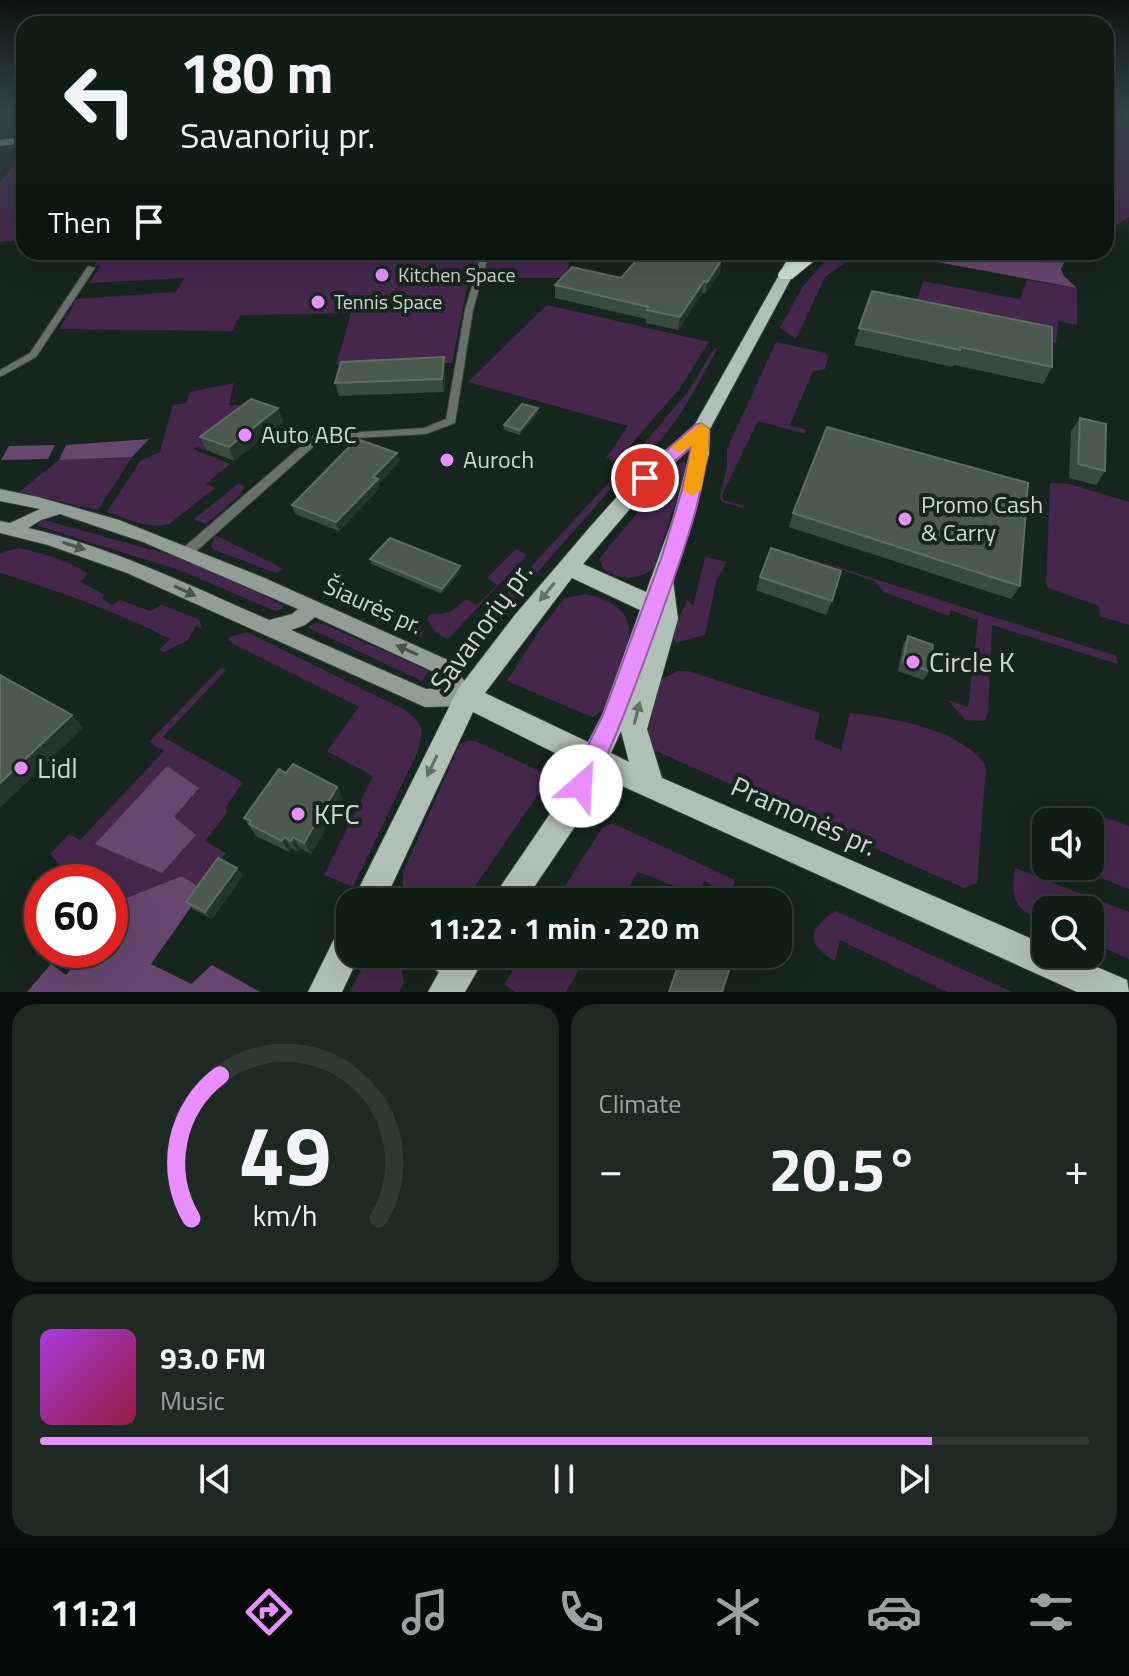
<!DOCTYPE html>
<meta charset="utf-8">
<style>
body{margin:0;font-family:"Titillium Web",sans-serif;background:#1e2923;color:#f1f3f6;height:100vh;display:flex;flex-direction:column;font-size:30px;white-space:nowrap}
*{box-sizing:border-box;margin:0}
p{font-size:26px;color:#9ca1a1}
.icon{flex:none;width:44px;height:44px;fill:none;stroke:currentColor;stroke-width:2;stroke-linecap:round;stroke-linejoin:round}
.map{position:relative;height:992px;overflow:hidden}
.panel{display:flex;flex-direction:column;gap:12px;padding:12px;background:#090f0c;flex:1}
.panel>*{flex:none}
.hud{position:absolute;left:16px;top:16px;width:1098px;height:244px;border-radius:24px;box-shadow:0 8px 32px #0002,0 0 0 2px #303a35;background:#101c16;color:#f1f3f6;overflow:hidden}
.buttons{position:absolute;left:1032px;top:808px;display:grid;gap:16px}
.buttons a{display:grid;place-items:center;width:72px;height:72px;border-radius:16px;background:#101c16;box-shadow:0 8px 32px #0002,0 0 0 2px #303a35;font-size:40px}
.speed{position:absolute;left:24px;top:864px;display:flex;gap:16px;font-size:40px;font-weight:700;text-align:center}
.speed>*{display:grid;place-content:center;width:104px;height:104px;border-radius:50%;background:#101c16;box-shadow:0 8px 32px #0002,0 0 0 2px #303a35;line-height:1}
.speed .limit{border:12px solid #d22;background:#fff;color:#111}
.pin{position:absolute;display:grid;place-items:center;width:68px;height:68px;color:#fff;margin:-34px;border:4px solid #fff;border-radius:50%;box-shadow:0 2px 8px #0007}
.me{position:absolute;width:88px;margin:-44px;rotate:26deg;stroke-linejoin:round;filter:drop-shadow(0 0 6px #0008)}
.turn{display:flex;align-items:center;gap:28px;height:168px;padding:0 32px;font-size:36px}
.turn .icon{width:104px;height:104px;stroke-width:2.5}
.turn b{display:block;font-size:56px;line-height:68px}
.then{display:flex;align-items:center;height:76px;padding:0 32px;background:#0003;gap:16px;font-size:30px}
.big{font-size:60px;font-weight:700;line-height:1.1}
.panel .tile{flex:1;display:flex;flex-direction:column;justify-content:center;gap:12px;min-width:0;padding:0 28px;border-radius:24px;background:#1e2923}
.panel .dial{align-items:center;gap:0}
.dial svg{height:208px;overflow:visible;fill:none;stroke:#303a35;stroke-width:7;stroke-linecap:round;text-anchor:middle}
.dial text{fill:#f1f3f6;stroke:none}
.song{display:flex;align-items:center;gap:24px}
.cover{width:96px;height:96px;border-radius:12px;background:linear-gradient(135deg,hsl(280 70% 55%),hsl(340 70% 35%))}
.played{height:8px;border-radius:4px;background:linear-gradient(90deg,#e88eff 85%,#303a35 85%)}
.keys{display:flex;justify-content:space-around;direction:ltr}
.heat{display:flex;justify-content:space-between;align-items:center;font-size:44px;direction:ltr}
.panel .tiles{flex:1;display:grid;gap:12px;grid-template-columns:1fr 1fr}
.tile:last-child{grid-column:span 2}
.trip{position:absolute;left:336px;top:888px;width:456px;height:80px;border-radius:24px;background:#101c16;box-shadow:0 8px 32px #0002,0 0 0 2px #303a35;font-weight:700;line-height:80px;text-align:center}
.dock{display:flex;height:128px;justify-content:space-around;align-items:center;background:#060b09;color:#9ca1a1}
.dock .icon{width:56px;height:56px}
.dock .on{color:#e88eff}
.dock b{font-size:36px;color:#f1f3f6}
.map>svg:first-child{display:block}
.green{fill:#45274c;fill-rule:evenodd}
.forest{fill:#67466f}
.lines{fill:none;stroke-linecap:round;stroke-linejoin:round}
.minor-casing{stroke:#33413a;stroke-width:2}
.secondary-casing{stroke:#33413a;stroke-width:2}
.primary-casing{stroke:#33413a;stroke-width:2}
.trunk-casing{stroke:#33413a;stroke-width:2}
.motorway-casing{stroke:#33413a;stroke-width:2}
.minor{fill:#68706b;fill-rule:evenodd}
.secondary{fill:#919d96;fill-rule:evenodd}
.primary{fill:#b1c0b7;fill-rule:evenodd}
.trunk{fill:#c0d0c6;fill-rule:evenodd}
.motorway{fill:#cee0d5;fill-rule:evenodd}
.wall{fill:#3b4a41}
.shaded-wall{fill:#26352c}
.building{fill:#4b5951;stroke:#5f6d65;stroke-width:2}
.oneway{fill:#47554d}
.oneway2{fill:#64726a}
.route{fill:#e88eff;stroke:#975ca6;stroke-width:2}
.slow{fill:#f59e0b}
.poi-dot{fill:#e88eff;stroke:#16251d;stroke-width:3}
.labels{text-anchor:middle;stroke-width:8;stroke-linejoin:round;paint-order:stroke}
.far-poi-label{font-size:20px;fill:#ced7d2;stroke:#16251d;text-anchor:start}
.poi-label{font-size:24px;fill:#ced7d2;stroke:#16251d;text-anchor:start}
.street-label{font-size:24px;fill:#ced7d2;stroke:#16251d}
.near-street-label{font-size:28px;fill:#ced7d2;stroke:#16251d}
.near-poi-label{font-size:28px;fill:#ced7d2;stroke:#16251d;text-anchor:start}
</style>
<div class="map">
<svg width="1129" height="992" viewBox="0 0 1129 992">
<rect width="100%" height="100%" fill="#16251d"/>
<path class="green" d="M1106,114h23v103l-23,15v-59l5,-6 -5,-3z
M24,151v88l-24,3v-59z
M103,252l28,6 41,-6h398l-3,26h-98l-17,85 -116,2 15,-52 -111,2 -8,16 -172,-2 16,-30 100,-7 8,-14 -94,5 10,-17 -6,-1z
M833,252h27l-35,25 -29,62 -16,-11 23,-42z
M989,252h90l-15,11 -48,-2z
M1027,280l50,8v37l-19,-4 -2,22 -143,-30 10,-32 97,18z
M547,305l162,37 -29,46 -64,74 -10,-4 22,-32 -160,-44z
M776,342l49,11 3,4 -3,12 -12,2 -23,54 16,5 -1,4 -47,-13 -36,74 1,5 21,6 -1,2 -21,-6 -2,-5 7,-31v-17z
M715,347l2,3c-18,31 -52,104 -88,111l58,-68z
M234,383l-5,22h12v4l-38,40 -6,-2 -4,2 37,15 -24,20 9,4 -46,36c-21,6 -41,-5 -62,-12l33,-51 20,-9 13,-47 13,-2 4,-11z
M132,457l-34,53 -79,-18 40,-32z
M684,461l3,5 -33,102c-17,13 -30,12 -49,3l-6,-12 79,-95z
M609,482l1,8 -127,144 -25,12z
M1050,483l19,1 60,18v123l-29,-9 -1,-10 -53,-19z
M238,484l6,2 -3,8 -35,30 -12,-5z
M44,520l148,41 91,44v4l-8,2 -93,-40 -144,-45v-4z
M215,535l69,34 -8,4 -62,-23 -3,-4z
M19,548c25,6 47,11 69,26l-8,8 25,13 -3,4 11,6 7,-5 30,11 11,-6 38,14 3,10 -6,-3 -8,14 -24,12 -5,-2 11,-11c-55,-28 -111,-48 -170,-66v-20z
M516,549l11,6 -79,84 -12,-6 -9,-14 3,-5c17,2 24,-4 36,-15l11,6 20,-20 -10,-7z
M803,556l313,100 2,8 -126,-39 -4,88 -4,8 -19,-1 -17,-20 20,7 10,-87 -27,-10 -2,6 -65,-24 -10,-11z
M705,557l22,5 -11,19 -11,54 -29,8 -7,-8 19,-35 5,6z
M338,592l82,35 3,5 -2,4 -87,-39z
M586,594c55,12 49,44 30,87 -6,12 -10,31 -24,36l-85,-36 35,-54 23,-29z
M316,623l7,1 106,47 -7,10 -115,-54z
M247,632l158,78c19,16 19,18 13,41l-65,136 -29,-12 49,-99 -46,-25 32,-44 -131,-66 1,-4z
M221,668l5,2 -63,67 80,45 -17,25 1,6 -22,28 21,12 -23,37 -21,-14 -56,22 -16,-11v-5l-47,-13 -13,-15 19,-20 11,6 84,-89 -15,-9zM167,766l31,22 -25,30z
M678,671h10l132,42 -6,26 27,11 9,-37c43,5 110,15 136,53l-9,117 -13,5 -308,-137c-20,-18 -3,-49 3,-71z
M467,741h8l67,31 4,11 -82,119h-57l-4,-10v-20l57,-128z
M1075,807l54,19v63l-51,-20v-3h12v-44h-14z
M612,823l123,57 -5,15 -26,-14 -6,14 -60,-23 -19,30h-64l47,-74z
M1015,868l114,44v47l-39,-17v-32h-44v13c-30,-12 -36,-23 -31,-55z
M835,911l5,2 172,79h-65l-107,-52 -5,21c-31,-17 -26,-33 0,-50z
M523,954h65l-22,38h-51l-11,-8z
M381,959l20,9 3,15 -5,9h-50l14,-25z"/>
<path class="forest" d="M883,252h106l27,9 48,2 -3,6 3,7 13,12z
M149,439l-17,18 -73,3 7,-15z
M55,445l-7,14 -47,1 8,-14z
M167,766l32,22 -25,29 22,18 -34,38 -67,-29z
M182,876l21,14 -52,74 40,20 21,-19 48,27h-233l24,-28 15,11 21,-25h23v-34l16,-18z"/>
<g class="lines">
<defs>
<path id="minor" d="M481,255l7,2 -15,53 -18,113 -29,11 -105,6 -128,114h-10l-1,-3 1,-3 131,-113 110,-7 22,-9 19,-109z
M88,266l7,2 -59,89 -36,20v-7l30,-17z"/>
<path id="secondary" d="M0,489l38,8 81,23 143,57 186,83 29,37 -3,6 -7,3 -42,1 -298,-134 -79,-28 -48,-12v-12l10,2 30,-14 -40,-8zM60,514l83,28 155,67 -6,5 -23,6c-78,-34 -157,-73 -241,-92l13,-8zM315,617l119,55 13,16 -21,1 -135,-59 14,-5z"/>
<path id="primary" d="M786,271l7,4 -83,154 -1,25 -16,64 -20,62 5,39 -31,110 15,49 384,167v9h21l60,26 2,12h-52l-477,-216 -22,46 -54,80h-34l68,-100 19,-38 -104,-52 -89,190h-32l106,-213 56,-73 76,-89 48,-54 56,-47 85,-151zM691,448l-18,70 -27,74 -63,-28 69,-81zM572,578l68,32 -38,105 -14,27 -103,-49zM621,731l8,31 -18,-9z
M350,924v30h10l-18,38h-34l31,-63z
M424,954h63l-22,38h-37l11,-20 -11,-6z"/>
<path id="trunk" d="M24,137v6l-24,3v-6z
M792,252h14l-15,26h-10l-3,-3z"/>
<path id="motorway" d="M807,252h18l-33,27h-12l-2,-4 2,-4z"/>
</defs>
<use href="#minor" class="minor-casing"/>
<use href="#secondary" class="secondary-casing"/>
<use href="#primary" class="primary-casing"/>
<use href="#trunk" class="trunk-casing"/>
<use href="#motorway" class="motorway-casing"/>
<use href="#minor" class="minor"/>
<use href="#secondary" class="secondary"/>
<use href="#primary" class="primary"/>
<use href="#trunk" class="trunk"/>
<use href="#motorway" class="motorway"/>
</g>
<path class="wall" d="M685,252h37l-5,7 4,2 -1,12 -15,21 -3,-1 -24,37 -32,-7v-4l-91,-21v-13l66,-7 63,-24z
M872,291l180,76 -9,17 -89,-19 -2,2 -98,-22z
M445,370l-1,22 -105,4 -4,-13z
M278,408l5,14 -49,39 -28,-11 -6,-13z
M538,408v5l-18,22 -16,-5v-5z
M1080,418l25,53 -9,14 -27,-7 2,-47z
M397,453l2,9 -20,21 1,5 -41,43 -44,-17 -3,-9z
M793,513l227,73 -9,13 -222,-72z
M370,559l90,12 -18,23 -71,-30z
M760,577l72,24 -6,14 -70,-25z
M908,636l21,35 -6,9 -25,-9 5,-26z
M286,773l51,14 6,12 -32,55 -11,-6 -2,4 -7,-4 -2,4 -33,-16 -12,-18z
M243,875l-31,44 -19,-10 -7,-7z"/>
<path class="shaded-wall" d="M715,252h7l-12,16 2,-12z
M721,261l-1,12 -15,21 2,-12z
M704,281l-2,12 -24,37 2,-13z
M444,357l1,13 -1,22 -2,-13z
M278,408l5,14 -49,39 -5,-14z
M538,408v5l-18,22v-5z
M397,453l2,9 -20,21 1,5 -41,43 -3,-9 37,-45z
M460,566v5l-18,23v-5z
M72,715l11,13 -83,80v-25z
M337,787l6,12 -32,55 -7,-11z
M284,837l7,11 -2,4 -7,-11z
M293,837l7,11 -2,4 -7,-11z
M237,868l6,7 -31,44 -7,-7z"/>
<path class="building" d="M644,252h32l8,2 1,-2h30l-3,4 9,5 -14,21 -3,-1 -24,36 -33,-7 2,-3 -94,-22 17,-18 49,11z
M872,291l180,36v40l-92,-20v3l-101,-22z
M444,357l-2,22 -107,4 6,-21z
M251,399l27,9 -49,39 -29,-10z
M522,404l16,4 -18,22 -16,-5z
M1080,418l26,6 -1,47 -27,-7z
M827,427l201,56 -8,103 -227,-73z
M357,439l40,14 -24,24 5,2 -42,43 -44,-17z
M390,538l70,28 -18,23 -72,-30z
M771,548l70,23 -9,30 -72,-24z
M908,636l25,9 -4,26 -26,-9z
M0,675l72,40 -72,68z
M293,764l44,23 -33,56 -11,-6 -2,4 -7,-4 -2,4 -33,-17 2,-3 -7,-3 35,-49 7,4z
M218,858l19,10 -32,44 -19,-10z
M682,954h37l13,7 -10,31h-53z"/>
<defs><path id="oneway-solid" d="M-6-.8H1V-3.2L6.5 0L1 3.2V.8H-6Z" transform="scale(2)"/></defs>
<g class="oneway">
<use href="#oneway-solid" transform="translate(74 546) rotate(18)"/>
<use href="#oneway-solid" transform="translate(185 591) rotate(25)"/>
<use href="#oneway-solid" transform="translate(407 650) rotate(-156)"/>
</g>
<g class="oneway2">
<use href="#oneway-solid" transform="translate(547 592) rotate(129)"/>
<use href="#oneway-solid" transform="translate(637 713) rotate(-76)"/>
<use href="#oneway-solid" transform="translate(432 766) rotate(115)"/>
</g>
<linearGradient id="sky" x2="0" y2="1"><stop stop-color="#0c1410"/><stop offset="0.45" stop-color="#36464c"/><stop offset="1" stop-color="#36464c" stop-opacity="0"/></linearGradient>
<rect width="1129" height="253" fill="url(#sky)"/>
<path class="route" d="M701,423l8,6c-2,57 -22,112 -41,166 -24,68 -48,134 -78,199l-9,4 -9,-4 -4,-8 35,-71 59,-159 20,-66 10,-44 -41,36 -6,2 -9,-6 59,-53z"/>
<path class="slow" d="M701,423l8,6 -1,25 -7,36 -9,6 -9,-6 9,-45 -13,8 -8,-6z"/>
<g class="poi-dot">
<circle cx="382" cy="275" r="8"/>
<circle cx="318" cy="302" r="8"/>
<circle cx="245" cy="435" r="8"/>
<circle cx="447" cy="460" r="8"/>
<circle cx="905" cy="519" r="8"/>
<circle cx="913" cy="662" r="8"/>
<circle cx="21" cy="768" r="8"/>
<circle cx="298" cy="814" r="8"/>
</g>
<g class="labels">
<g class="far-poi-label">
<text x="398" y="282">Kitchen Space</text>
<text x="334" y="309">Tennis Space</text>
</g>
<g class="poi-label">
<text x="261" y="443">Auto ABC</text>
<text x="463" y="468">Auroch</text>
<text x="921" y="513">Promo Cash<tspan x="921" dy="28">&amp; Carry</tspan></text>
</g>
<g class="street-label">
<text transform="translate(373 606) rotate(24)" y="8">Šiaurės pr.</text>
</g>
<g class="near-street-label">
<text transform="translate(481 627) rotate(-54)" y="10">Savanorių pr.</text>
<text transform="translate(804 816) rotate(24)" y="10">Pramonės pr.</text>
</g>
<g class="near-poi-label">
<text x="929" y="672">Circle K</text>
<text x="37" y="778">Lidl</text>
<text x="314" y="824">KFC</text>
</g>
</g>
</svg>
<div class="buttons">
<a><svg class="icon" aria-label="sound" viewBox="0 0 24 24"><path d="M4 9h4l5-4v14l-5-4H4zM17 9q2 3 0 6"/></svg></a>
<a><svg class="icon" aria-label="search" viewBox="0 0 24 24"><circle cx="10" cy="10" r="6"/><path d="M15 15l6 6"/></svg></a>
</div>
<div class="speed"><div class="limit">60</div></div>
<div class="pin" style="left:645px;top:478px;background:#d93025"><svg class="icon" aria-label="arrive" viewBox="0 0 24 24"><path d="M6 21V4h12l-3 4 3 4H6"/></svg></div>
<svg class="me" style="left:581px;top:786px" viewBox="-20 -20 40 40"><circle r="19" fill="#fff"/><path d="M0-13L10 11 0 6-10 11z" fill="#e88eff"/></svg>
<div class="trip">11:22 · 1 min · 220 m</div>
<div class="hud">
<div class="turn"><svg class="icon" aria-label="left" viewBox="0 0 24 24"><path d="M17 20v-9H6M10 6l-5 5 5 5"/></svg><div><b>180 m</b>Savanorių pr.</div></div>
<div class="then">Then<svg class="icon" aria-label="arrive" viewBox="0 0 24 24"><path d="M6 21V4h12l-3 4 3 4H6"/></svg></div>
</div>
</div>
<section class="panel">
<div class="tiles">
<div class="tile dial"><svg viewBox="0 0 100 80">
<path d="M14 69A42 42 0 1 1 86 69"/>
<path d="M14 69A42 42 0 0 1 25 14" stroke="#e88eff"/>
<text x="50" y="56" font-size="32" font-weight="700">49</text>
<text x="50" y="72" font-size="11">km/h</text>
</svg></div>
<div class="tile"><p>Climate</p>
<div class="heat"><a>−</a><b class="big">20.5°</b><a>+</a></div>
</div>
<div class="tile">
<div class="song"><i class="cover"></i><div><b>93.0 FM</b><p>Music</p></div></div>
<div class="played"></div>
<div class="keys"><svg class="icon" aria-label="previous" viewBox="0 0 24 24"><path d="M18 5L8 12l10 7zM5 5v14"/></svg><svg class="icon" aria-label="pause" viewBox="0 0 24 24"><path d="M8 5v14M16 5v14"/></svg><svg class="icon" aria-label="next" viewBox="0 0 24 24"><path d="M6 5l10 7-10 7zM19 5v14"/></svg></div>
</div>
</div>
</section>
<nav class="dock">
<b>11:21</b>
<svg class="icon on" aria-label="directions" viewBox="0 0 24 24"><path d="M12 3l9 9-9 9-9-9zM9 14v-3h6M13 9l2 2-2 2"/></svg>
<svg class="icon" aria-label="music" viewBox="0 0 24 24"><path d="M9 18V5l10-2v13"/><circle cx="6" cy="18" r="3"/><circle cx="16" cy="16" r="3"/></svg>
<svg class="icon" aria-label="phone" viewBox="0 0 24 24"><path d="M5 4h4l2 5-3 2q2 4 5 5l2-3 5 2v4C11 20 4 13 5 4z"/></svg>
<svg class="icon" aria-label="climate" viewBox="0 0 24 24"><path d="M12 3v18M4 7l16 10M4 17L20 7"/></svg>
<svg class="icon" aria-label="car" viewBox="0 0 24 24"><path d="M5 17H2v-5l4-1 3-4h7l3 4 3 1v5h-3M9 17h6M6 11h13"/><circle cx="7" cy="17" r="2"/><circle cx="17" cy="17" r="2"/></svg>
<svg class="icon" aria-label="filters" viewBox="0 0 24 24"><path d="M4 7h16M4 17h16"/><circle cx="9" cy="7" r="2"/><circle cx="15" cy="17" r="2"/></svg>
</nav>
